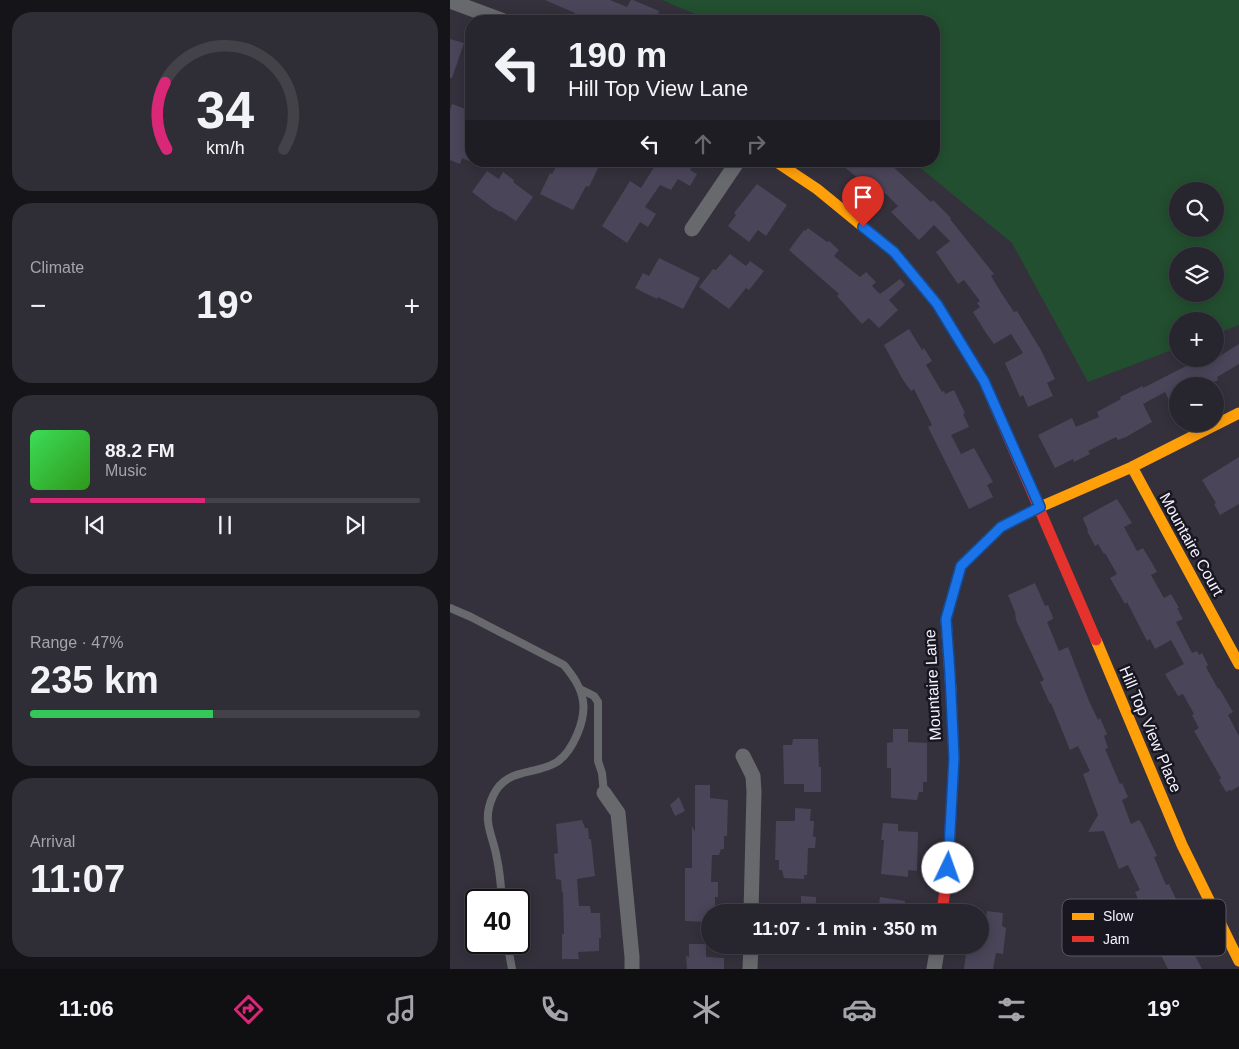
<!DOCTYPE html>
<meta charset="utf-8">
<style>
body{margin:0;font-family:Helvetica,sans-serif;background:#2f2d35;color:#f1f3f6;height:100vh;display:flex;flex-direction:column;font-size:19px;white-space:nowrap}
*{box-sizing:border-box;margin:0}
p{font-size:16px;color:#a4a5aa}
.icon{flex:none;width:28px;height:28px;fill:none;stroke:currentColor;stroke-width:2;stroke-linecap:round;stroke-linejoin:round}
.map{position:relative;flex:1;overflow:hidden}
.details{display:flex;flex-direction:column;gap:12px;padding:12px;background:#151419;width:450px}
.details>*{flex:none}
.guide{position:absolute;left:15px;top:15px;width:475px;height:152px;border-radius:20px;box-shadow:0 2px 12px #0003,0 0 0 1px #434249;background:#27252d;color:#f1f3f6;overflow:hidden}
.controls{position:absolute;left:719px;top:182px;display:grid;gap:10px}
.controls a{display:grid;place-items:center;width:55px;height:55px;border-radius:50%;background:#27252d;box-shadow:0 2px 12px #0003,0 0 0 1px #434249;font-size:25px}
.speed{position:absolute;left:15px;top:889px;display:flex;gap:10px;font-size:25px;font-weight:700;text-align:center}
.speed>*{display:grid;place-content:center;width:65px;height:65px;border-radius:50%;background:#27252d;box-shadow:0 2px 12px #0003,0 0 0 1px #434249;line-height:1}
.speed .limit{border:2px solid #111;border-radius:8px;background:#fff;color:#111}
.pin{position:absolute;display:grid;place-items:center;width:42px;height:42px;color:#fff;margin:-51px -21px;border-radius:50% 50% 50% 0;rotate:-45deg;box-shadow:0 0 5px #0007}
.pin .icon{rotate:45deg}
.me{position:absolute;width:55px;margin:-28px;rotate:3deg;stroke-linejoin:round;filter:drop-shadow(0 0 4px #0008)}
.turn{display:flex;align-items:center;gap:18px;height:105px;padding:0 20px;font-size:22px}
.turn .icon{width:65px;height:65px;stroke-width:2.5}
.turn b{display:block;font-size:35px;line-height:42px}
.lanes{display:flex;align-items:center;height:48px;padding:0 20px;background:#0003;justify-content:center;gap:25px;direction:ltr}
.lanes .off{opacity:.35}
.big{font-size:38px;font-weight:700;line-height:1.1}
.details .widget{flex:1;display:flex;flex-direction:column;justify-content:center;gap:8px;min-width:0;padding:0 18px;border-radius:20px;background:#2f2d35}
.details .dial{align-items:center;gap:0}
.dial svg{height:130px;overflow:visible;fill:none;stroke:#434249;stroke-width:7;stroke-linecap:round;text-anchor:middle}
.dial text{fill:#f1f3f6;stroke:none}
.song{display:flex;align-items:center;gap:15px}
.cover{width:60px;height:60px;border-radius:8px;background:linear-gradient(135deg,hsl(130 70% 55%),hsl(110 70% 35%))}
.played{height:5px;border-radius:2px;background:linear-gradient(90deg,#db2777 45%,#434249 45%)}
.keys{display:flex;justify-content:space-around;direction:ltr}
.heat{display:flex;justify-content:space-between;align-items:center;font-size:28px;direction:ltr}
.charge{height:8px;border-radius:4px;background:linear-gradient(90deg,#34c759 47%,#434249 0)}
.trip{position:absolute;left:251px;top:904px;width:288px;height:50px;border-radius:25px;background:#27252d;box-shadow:0 2px 12px #0003,0 0 0 1px #434249;font-weight:700;line-height:50px;text-align:center}
.tabs{display:flex;height:80px;justify-content:space-around;align-items:center;background:#100f12;color:#a4a5aa}
.tabs .icon{width:35px;height:35px}
.tabs .active{color:#db2777}
.tabs b{font-size:22px;color:#f1f3f6}
main{display:flex;flex:1;min-height:0}
.map>svg:first-child{display:block}
.green{fill:#224f2f;fill-rule:evenodd}
.building{fill:#4a4559}
.lines{fill:none;stroke-linecap:round;stroke-linejoin:round}
.lane{stroke:#67696d;stroke-width:8}
.street{stroke:#67696d;stroke-width:15}
.slow{stroke:#ff9f0a;stroke-width:11}
.jam{stroke:#e5322d;stroke-width:11}
.route-casing{stroke:#114b97;stroke-width:12}
.route{stroke:#1a73e8;stroke-width:9}
.labels{text-anchor:middle;stroke-width:5;stroke-linejoin:round;paint-order:stroke}
.street-label{font-size:16px;fill:#f4f2ff;stroke:#181720}
.key{fill:#181720;stroke:#5a5963;stroke-width:1}
.key-label{font-size:14px;fill:#f4f2ff}
</style>
<main>
<section class="details">
<div class="widget dial"><svg viewBox="0 0 100 80">
<path d="M14 69A42 42 0 1 1 86 69"/>
<path d="M14 69A42 42 0 0 1 13 28" stroke="#db2777"/>
<text x="50" y="56" font-size="32" font-weight="700">34</text>
<text x="50" y="72" font-size="11">km/h</text>
</svg></div>
<div class="widget"><p>Climate</p>
<div class="heat"><a>−</a><b class="big">19°</b><a>+</a></div>
</div>
<div class="widget">
<div class="song"><i class="cover"></i><div><b>88.2 FM</b><p>Music</p></div></div>
<div class="played"></div>
<div class="keys"><svg class="icon" aria-label="previous" viewBox="0 0 24 24"><path d="M18 5L8 12l10 7zM5 5v14"/></svg><svg class="icon" aria-label="pause" viewBox="0 0 24 24"><path d="M8 5v14M16 5v14"/></svg><svg class="icon" aria-label="next" viewBox="0 0 24 24"><path d="M6 5l10 7-10 7zM19 5v14"/></svg></div>
</div>
<div class="widget"><p>Range · 47%</p><b class="big">235 km</b><div class="charge"></div></div>
<div class="widget"><p>Arrival</p><b class="big">11:07</b></div>
</section>
<div class="map">
<svg width="789" height="969" viewBox="0 0 789 969">
<rect width="100%" height="100%" fill="#34313c"/>
<path class="green" d="M212,0h577v325l-24,9v-13h-37l-1,27 -89,34 -76,-139 -100,-82h22v-140h-222zM728,191h37v38h-37zM728,256h37v38h-37z"/>
<path class="building" d="M95,0h65l17,7 4,-7h2l26,11 -1,2 16,8h-92l-1,-2 -7,-3 1,-3z
M0,39l14,4 -12,35h-2z
M2,104l16,6 -3,7 6,3v42l-9,-4 -2,6 -10,-4v-50z
M111,161h29l9,5 -10,21 -3,-1 -13,24 -33,-16 10,-21 2,1 4,-7 1,1z
M208,161h37l-5,9 7,4 -7,12 -12,-7 -7,11 -11,-5 -15,22 11,7 -8,13 -8,-5 -13,21 -25,-17 28,-45 11,7z
M387,161h50l44,41 2,-2 18,18 -1,1 44,55 -3,2 11,18 12,18 3,-1 24,39 14,29 -8,4 6,13 -25,11 -5,-12 -3,2 -15,-34 18,-10 -12,-19 -17,10 -8,-11 -13,-21 7,-5 -3,-4 3,-2 -16,-21 -6,4 -22,-32 14,-11 -16,-16 -15,15 -28,-28 7,-6 -10,-10 -14,-11 -5,5 -12,-9 2,-2z
M37,171l12,8 4,-7 11,8 -1,2 20,15 -17,24 -15,-10 -1,1 -7,-4 -21,-16z
M307,184l30,21 -21,31 -8,-6 -9,12 -21,-16 8,-11 -2,-2z
M358,228l19,14 2,-1 10,9 -5,6 26,21 6,-5 10,10 -4,4 8,8 20,-15 5,6 -16,15 9,10 -19,18 -10,-10 -7,6 -25,-28 2,-2 -50,-44 15,-20 1,1z
M280,254l16,12 4,-5 14,10 -15,19 -3,-2 -17,21 -30,-22 14,-18 3,1z
M209,258l41,20 -17,31 -25,-12 -1,2 -22,-11 8,-15 6,3z
M459,329l13,21 2,-2 8,13 -6,4 16,27 2,-1 1,3 9,-4 11,23 -2,1 6,13 -18,8 10,19 13,-6 19,34 -6,3 6,12 -24,12 -41,-82 4,-2 -18,-36 -3,2 -8,-11 -19,-35z
M789,344v20l-22,13 1,3 -14,6h-26v33l-13,-27 -22,12 9,18 -26,15 -8,3 -2,-3 -28,14 2,3 -16,8 -1,-3 -18,9 -17,-33 34,-17 4,9 23,-10 -2,-5 24,-13 -1,-2 23,-11v2l57,-29h15z
M789,457v47l-19,11 -6,-11 2,-1 -14,-23z
M667,499l15,24 -8,4 13,24 6,-3 9,15 5,9 -6,3 13,23 7,-4 8,14h-2l6,11 -7,3 16,31 5,-2 2,4 3,-2 6,12 -2,2 12,22 1,-1 14,24 -5,3 11,21v50l-8,5 -1,-1 -4,2 -7,-12 2,-2 -27,-47 5,-3 -7,-13 2,-1 -11,-20 -5,2 -13,-22 19,-10 -13,-24 -16,9 -5,-10 -3,2 -20,-39 -2,2 -15,-26 7,-4 -12,-21 -1,1 -6,-10 -3,2 -8,-15 1,-1 -5,-11 1,-2z
M585,583l10,23 3,-1 4,10 1,4 -6,3 12,29 9,-4 21,54 9,19 2,-2 7,16 -3,2 4,12 -3,1 15,35 2,-1 6,14 -6,3 9,24 8,-4 3,4 15,32 -3,1 12,28 3,-1 16,35 -9,5 8,20 4,-2 14,27h-34l-25,-50 3,-1 -11,-26 5,-2 -12,-25 -9,4 -15,-38 -16,1 10,-17 -15,-41 7,-3 -12,-25 -8,4 -19,-47 -1,1 -10,-22 4,-2 -28,-60 -1,-8 -7,-17z
M443,729h15v13l19,1v39h-4v10h-4l-2,8 -26,-2v-30h-4v-25l6,-1z
M343,739h25l1,28h2v25h-17v-8h-20l-1,-39h9z
M245,785h15v13l18,2 -1,36h-3v13h-3l-2,6h-7l-1,27h7v15h-3v15h-5v10l-25,-1v-53h7v-42l3,6z
M229,797l6,14 -10,5 -5,-11z
M345,808l16,1 -1,12h4l-1,16h3l-1,11h-7l-1,27h-3v4l-20,-1 -2,-8h-3v-10h-4l1,-39h19z
M132,820l3,8h3l1,11h2l4,37 -18,3 2,27h11l1,7h9l1,25h-2v13l-21,1 1,7h-17v-25h2l-1,-42h-1l-1,-12 -5,-1 -2,-25 4,-1 -2,-29z
M433,823l15,1v7l20,1 -1,39 -9,-1v7l-27,-3 3,-34h-3z
M351,896l15,1v15h-15z
M430,897l25,4 -1,11h-26z
M537,911l16,2 -1,13 4,2 -3,26 -7,-1 -3,16h-29l3,-24h13v-22l5,1z
M239,944h17v13l18,1v11h-37l-1,-13 3,1z"/>
<g class="lines">
<path class="lane" d="M0,608l21,9 93,48c9,11 17,22 19,36 3,19 -10,50 -26,61 -22,14 -51,5 -64,34 -12,26 0,38 4,63 3,13 4,27 5,41
M130,689l14,7 4,6v59l4,12 2,20
M57,942l5,27"/>
<path class="street" d="M0,1l54,20
M242,229l46,-68
M293,756l10,20 1,16 -3,120
M154,793l14,20 14,144v12
M300,969l1,-24
M484,969l4,-24"/>
<path class="slow" d="M325,161l42,28 77,63 43,52 14,23
M682,467l107,197
M646,640l86,205 57,116
M501,690l-5,-71 15,-53 40,-39 39,-20 92,-40 107,-54"/>
<path class="jam" d="M501,327l33,54 112,259
M492,912l6,-44 6,-110 -3,-68"/>
</g>
<g class="lines">
<defs>
<path id="route" d="M413,227l31,25 43,52 47,77 56,126 -39,20 -40,39 -15,53 4,55 4,84 -6,110"/>
</defs>
<use href="#route" class="route-casing"/>
<use href="#route" class="route"/>
</g>
<g class="labels">
<g class="street-label">
<text transform="translate(742 544) rotate(61)" y="6">Mountaire Court</text>
<text transform="translate(482 685) rotate(-93)" y="6">Mountaire Lane</text>
<text transform="translate(701 729) rotate(67)" y="6">Hill Top View Place</text>
</g>
</g>
<rect x="612" y="899" width="164" height="57" rx="8" class="key"/>
<rect x="622" y="913" width="22" height="7" fill="#ff9f0a"/>
<rect x="622" y="936" width="22" height="6" fill="#e5322d"/>
<g class="key-label">
<text x="653" y="921">Slow</text>
<text x="653" y="944">Jam</text>
</g>
</svg>
<div class="controls">
<a><svg class="icon" aria-label="search" viewBox="0 0 24 24"><circle cx="10" cy="10" r="6"/><path d="M15 15l6 6"/></svg></a>
<a><svg class="icon" aria-label="layers" viewBox="0 0 24 24"><path d="M12 4l9 5-9 5-9-5zM3 14l9 5 9-5"/></svg></a>
<a>+</a>
<a>−</a>
</div>
<div class="speed"><div class="limit">40</div></div>
<div class="pin" style="left:413px;top:227px;background:#d93025"><svg class="icon" aria-label="arrive" viewBox="0 0 24 24"><path d="M6 21V4h12l-3 4 3 4H6"/></svg></div>
<svg class="me" style="left:498px;top:868px" viewBox="-20 -20 40 40"><circle r="19" fill="#fff"/><path d="M0-13L10 11 0 6-10 11z" fill="#1a73e8"/></svg>
<div class="trip">11:07 · 1 min · 350 m</div>
<div class="guide">
<div class="turn"><svg class="icon" aria-label="left" viewBox="0 0 24 24"><path d="M17 20v-9H6M10 6l-5 5 5 5"/></svg><div><b>190 m</b>Hill Top View Lane</div></div>
<div class="lanes"><svg class="icon" aria-label="left" viewBox="0 0 24 24"><path d="M17 20v-9H6M10 6l-5 5 5 5"/></svg><svg class="icon off" aria-label="ahead" viewBox="0 0 24 24"><path d="M12 20V5M6 11l6-6 6 6"/></svg><svg class="icon off" aria-label="right" viewBox="0 0 24 24"><path d="M7 20v-9h11M14 6l5 5-5 5"/></svg></div>
</div>
</div>
</main>
<nav class="tabs">
<b>11:06</b>
<svg class="icon active" aria-label="directions" viewBox="0 0 24 24"><path d="M12 3l9 9-9 9-9-9zM9 14v-3h6M13 9l2 2-2 2"/></svg>
<svg class="icon" aria-label="music" viewBox="0 0 24 24"><path d="M9 18V5l10-2v13"/><circle cx="6" cy="18" r="3"/><circle cx="16" cy="16" r="3"/></svg>
<svg class="icon" aria-label="phone" viewBox="0 0 24 24"><path d="M5 4h4l2 5-3 2q2 4 5 5l2-3 5 2v4C11 20 4 13 5 4z"/></svg>
<svg class="icon" aria-label="climate" viewBox="0 0 24 24"><path d="M12 3v18M4 7l16 10M4 17L20 7"/></svg>
<svg class="icon" aria-label="car" viewBox="0 0 24 24"><path d="M5 17H2v-5l4-1 3-4h7l3 4 3 1v5h-3M9 17h6M6 11h13"/><circle cx="7" cy="17" r="2"/><circle cx="17" cy="17" r="2"/></svg>
<svg class="icon" aria-label="filters" viewBox="0 0 24 24"><path d="M4 7h16M4 17h16"/><circle cx="9" cy="7" r="2"/><circle cx="15" cy="17" r="2"/></svg>
<b>19°</b>
</nav>
